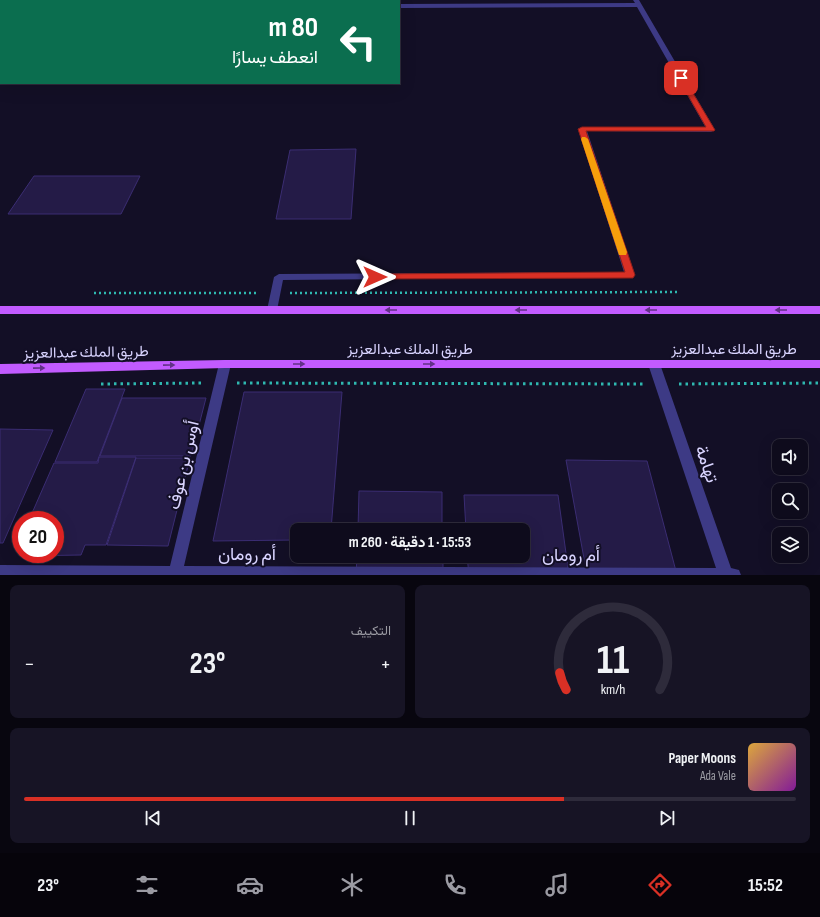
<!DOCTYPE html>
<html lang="ar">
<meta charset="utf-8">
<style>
body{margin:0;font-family:"Sofia Sans Condensed",Vazirmatn,sans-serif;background:#171425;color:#f1f3f6;direction:rtl;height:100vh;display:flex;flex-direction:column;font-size:15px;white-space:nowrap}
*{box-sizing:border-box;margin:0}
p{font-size:13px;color:#9b9ba3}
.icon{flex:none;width:22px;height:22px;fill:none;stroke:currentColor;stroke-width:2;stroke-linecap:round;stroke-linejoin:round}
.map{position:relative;height:575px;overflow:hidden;direction:ltr}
.drawer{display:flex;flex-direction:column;gap:10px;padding:10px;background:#08060f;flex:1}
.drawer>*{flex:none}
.guide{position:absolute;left:0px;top:0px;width:400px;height:84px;box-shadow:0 4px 16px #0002,0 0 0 1px #2e2b3b;direction:rtl;background:#0b6e4f;color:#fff;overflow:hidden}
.tools{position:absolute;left:772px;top:439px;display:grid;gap:8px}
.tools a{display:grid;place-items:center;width:36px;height:36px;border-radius:8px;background:#0e0b1c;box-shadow:0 4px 16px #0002,0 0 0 1px #2e2b3b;font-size:20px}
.speed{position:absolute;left:12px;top:511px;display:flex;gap:8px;font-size:20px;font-weight:700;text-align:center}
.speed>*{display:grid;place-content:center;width:52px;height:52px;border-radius:50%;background:#0e0b1c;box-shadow:0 4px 16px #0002,0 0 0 1px #2e2b3b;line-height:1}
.speed .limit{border:6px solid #d22;background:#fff;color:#111}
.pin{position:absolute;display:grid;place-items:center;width:34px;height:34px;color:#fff;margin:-17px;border-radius:8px;box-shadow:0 2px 6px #0006}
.me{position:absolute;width:44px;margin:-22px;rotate:90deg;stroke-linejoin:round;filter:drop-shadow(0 0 3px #0008)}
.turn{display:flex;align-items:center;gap:14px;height:84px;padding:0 16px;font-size:18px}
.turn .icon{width:52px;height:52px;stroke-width:2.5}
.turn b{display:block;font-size:28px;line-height:34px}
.big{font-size:30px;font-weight:700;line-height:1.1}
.drawer .widget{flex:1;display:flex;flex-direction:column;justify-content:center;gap:6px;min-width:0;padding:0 14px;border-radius:8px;background:#171425}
.drawer .dial{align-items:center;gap:0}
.dial svg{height:104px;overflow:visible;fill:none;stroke:#2e2b3b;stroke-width:7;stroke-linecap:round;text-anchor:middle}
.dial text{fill:#f1f3f6;stroke:none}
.song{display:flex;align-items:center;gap:12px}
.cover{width:48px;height:48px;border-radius:6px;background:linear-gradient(135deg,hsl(40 70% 55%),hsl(290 70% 35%))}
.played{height:4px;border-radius:2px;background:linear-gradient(90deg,#d93025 70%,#2e2b3b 70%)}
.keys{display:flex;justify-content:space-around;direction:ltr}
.heat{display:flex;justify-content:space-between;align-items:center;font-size:22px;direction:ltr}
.drawer .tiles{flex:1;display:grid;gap:10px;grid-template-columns:1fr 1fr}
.widget:last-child{grid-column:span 2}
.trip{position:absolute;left:290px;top:523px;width:240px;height:40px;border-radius:8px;background:#0e0b1c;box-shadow:0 4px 16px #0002,0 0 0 1px #2e2b3b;font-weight:700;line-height:40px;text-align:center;direction:rtl}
.tabs{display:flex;height:64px;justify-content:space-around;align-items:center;background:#06040b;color:#9b9ba3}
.tabs .icon{width:28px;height:28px}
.tabs .selected{color:#d93025}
.tabs b{font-size:18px;color:#f1f3f6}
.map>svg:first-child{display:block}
.building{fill:#241b47;stroke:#3b2d73}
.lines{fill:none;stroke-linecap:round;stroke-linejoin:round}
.path-far1{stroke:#2fb8b0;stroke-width:2.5;stroke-dasharray:2 3;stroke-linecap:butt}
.path{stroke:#2fb8b0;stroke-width:3;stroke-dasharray:2.5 4;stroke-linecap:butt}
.minor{fill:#3d3a85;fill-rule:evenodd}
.major{fill:#c25bff;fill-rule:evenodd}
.oneway{fill:#623188}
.route{fill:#d93025;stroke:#8d1f18}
.slow{fill:#f59e0b}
.labels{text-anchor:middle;stroke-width:4;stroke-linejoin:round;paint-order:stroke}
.street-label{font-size:15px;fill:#d9d4ff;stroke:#130f26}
.near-street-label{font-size:18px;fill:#d9d4ff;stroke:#130f26}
</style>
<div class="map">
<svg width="820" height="575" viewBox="0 0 820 575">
<rect width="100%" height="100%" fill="#130f26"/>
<path class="building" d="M356,149l-5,70h-75l14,-69z
M34,176h106l-19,38h-113z
M86,389h39l-28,73h-42z
M244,392h98l-11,138h-34v10l-84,1z
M122,398h84l-15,58h-91z
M0,429l53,1 -50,113h-3z
M99,457h37l-30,88h-21l-4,10 -59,1 1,-2h32v-34h-26l25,-57h44z
M136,458h54l-22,88 -61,-1z
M566,460l81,1 30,114h-90z
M359,491l83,1v38h-84z
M464,495h94l11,80h-100l-2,-19h56v-26h-57z
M357,556h86v19h-87z"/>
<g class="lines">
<path class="path-far1" d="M94,293h165
M290,293l387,-1"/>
<path class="path" d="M237,383l407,1
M101,384l103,-1
M679,384l141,-1"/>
<path class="minor" d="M3,0h6l-7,1z
M40,0h6l-7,1z
M64,0h6l-7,1z
M633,0h6l76,130 -4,2 -124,-1 48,144 -2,2 -350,3 -6,30 -1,3h-8l-1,-3 7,-33 5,-3 345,-2 -46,-143 4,-2 124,1 -69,-121 -238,1v-4l236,-1z
M0,42h1l-1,5z
M0,71h1l-1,5z
M225,360l4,1 2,3 -47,202 532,2 -68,-204 2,-3 4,-1 4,1 2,3 71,204 8,2 2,5h-741v-10l170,1 49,-202 2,-3z"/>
<path class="major" d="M0,306h820v8h-820z
M225,360h595v8h-595l-225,6v-10z"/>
</g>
<defs><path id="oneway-solid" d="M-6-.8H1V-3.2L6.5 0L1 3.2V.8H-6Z"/></defs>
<g class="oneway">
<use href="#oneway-solid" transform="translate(391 310) rotate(-180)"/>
<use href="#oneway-solid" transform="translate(521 310) rotate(-180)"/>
<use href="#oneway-solid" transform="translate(651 310) rotate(180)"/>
<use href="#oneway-solid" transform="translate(781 310) rotate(-180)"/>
<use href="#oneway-solid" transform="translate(299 364)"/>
<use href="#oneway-solid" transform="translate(429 364)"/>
<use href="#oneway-solid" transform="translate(169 365) rotate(-1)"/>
<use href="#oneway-solid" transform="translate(39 368) rotate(-1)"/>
</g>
<path class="route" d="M681,76l3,2 31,52 -1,1h-128l49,144 -2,3 -261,1 -1,-2 1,-3h3l250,-2 -47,-143 4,-2h124l-28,-49z"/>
<path class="slow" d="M582,137h3l3,2 39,113 -1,3h-7l-1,-3 -37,-113z"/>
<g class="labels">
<g class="street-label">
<text x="410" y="354">طريق الملك عبدالعزيز</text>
<text x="734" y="354">طريق الملك عبدالعزيز</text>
<text transform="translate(86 352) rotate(-1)" y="5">طريق الملك عبدالعزيز</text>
</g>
<g class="near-street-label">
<text transform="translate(707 464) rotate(71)" y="6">تهامة</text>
<text transform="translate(183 465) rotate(-77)" y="6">أوس بن عوف</text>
<text x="247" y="560">أم رومان</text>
<text x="571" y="561">أم رومان</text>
</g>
</g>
</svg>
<div class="tools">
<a><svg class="icon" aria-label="sound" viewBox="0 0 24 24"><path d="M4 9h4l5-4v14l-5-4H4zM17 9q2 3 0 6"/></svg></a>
<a><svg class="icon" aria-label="search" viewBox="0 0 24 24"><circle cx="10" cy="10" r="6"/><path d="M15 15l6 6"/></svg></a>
<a><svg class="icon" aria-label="layers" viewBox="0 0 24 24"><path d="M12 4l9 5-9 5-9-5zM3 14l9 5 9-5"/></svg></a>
</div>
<div class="speed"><div class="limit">20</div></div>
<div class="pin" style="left:681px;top:78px;background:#d93025"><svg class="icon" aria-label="arrive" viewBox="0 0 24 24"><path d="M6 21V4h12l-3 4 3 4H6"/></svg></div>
<svg class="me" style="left:375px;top:277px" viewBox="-20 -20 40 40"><path d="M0-17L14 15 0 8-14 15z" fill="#d93025" stroke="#fff" stroke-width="4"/></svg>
<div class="trip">15:53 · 1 دقيقة · 260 m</div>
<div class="guide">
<div class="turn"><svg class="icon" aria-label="left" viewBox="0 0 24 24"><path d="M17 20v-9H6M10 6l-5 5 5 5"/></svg><div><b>80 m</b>انعطف يسارًا</div></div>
</div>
</div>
<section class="drawer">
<div class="tiles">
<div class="widget dial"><svg viewBox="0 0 100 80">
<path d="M14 69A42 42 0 1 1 86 69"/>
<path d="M14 69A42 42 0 0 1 9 56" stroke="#d93025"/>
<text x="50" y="56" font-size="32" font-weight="700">11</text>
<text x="50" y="72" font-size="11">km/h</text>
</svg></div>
<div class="widget"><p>التكييف</p>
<div class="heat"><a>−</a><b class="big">23°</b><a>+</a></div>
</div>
<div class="widget">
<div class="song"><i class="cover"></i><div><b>Paper Moons</b><p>Ada Vale</p></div></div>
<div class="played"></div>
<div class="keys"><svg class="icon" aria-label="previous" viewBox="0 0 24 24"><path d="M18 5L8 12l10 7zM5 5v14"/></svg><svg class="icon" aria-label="pause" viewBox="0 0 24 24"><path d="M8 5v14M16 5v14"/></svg><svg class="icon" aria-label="next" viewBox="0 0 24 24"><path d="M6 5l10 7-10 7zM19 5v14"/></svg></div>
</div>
</div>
</section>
<nav class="tabs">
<b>15:52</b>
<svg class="icon selected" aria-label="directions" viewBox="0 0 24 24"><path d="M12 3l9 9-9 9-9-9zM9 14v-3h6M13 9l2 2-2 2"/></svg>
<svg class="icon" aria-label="music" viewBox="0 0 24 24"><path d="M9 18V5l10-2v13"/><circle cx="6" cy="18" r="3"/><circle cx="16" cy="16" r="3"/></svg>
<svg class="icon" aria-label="phone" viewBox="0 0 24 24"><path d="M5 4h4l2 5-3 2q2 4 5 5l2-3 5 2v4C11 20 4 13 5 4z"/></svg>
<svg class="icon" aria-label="climate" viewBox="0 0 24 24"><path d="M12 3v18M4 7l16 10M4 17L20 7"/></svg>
<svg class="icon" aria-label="car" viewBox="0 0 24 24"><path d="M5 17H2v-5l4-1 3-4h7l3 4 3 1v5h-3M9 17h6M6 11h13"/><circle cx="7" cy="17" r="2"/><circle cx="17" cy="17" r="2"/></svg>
<svg class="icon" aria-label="filters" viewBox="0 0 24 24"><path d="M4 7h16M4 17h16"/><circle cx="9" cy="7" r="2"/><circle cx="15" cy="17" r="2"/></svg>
<b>23°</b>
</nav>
